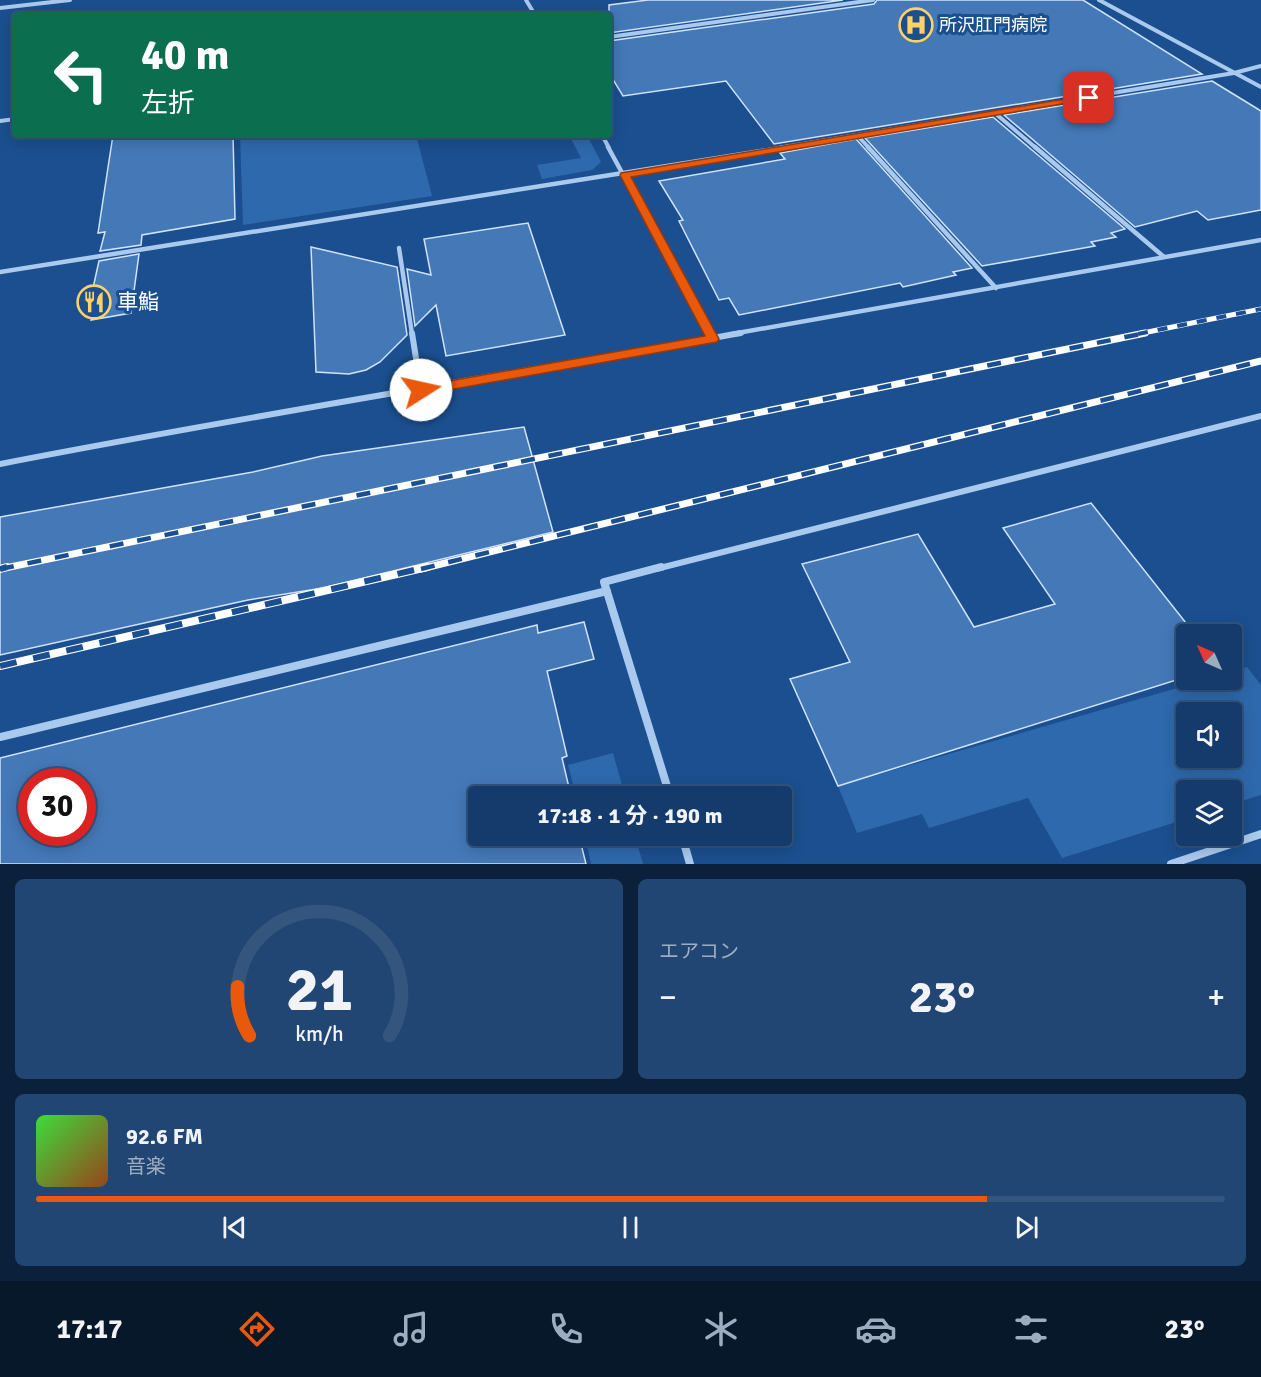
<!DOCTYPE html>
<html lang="ja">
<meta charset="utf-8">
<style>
body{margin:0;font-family:Signika,"Noto Sans JP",sans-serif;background:#214673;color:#f1f3f6;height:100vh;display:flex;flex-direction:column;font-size:22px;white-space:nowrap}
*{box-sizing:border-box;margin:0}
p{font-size:20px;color:#9dadc1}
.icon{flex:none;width:33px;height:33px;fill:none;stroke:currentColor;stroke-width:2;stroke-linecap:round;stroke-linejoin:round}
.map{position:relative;height:864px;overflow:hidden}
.sheet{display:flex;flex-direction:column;gap:15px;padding:15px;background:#0b203b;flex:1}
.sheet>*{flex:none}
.hud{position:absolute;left:12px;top:12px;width:600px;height:126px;border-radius:6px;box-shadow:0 3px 15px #0003,0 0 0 2px #33557e;background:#0b6e4f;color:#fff;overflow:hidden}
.needle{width:39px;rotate:315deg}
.fabs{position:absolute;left:1176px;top:624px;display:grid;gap:12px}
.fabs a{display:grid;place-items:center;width:66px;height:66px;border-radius:6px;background:#143b6b;box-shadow:0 3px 15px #0003,0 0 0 2px #33557e;font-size:30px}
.speed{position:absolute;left:18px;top:768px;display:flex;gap:12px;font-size:30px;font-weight:700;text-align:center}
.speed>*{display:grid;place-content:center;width:78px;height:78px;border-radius:50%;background:#143b6b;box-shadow:0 3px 15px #0003,0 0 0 2px #33557e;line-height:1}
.speed .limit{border:9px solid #d22;background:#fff;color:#111}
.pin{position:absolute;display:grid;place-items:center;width:51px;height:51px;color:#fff;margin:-26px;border-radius:12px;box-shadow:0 3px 9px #0006}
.me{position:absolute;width:66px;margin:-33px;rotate:80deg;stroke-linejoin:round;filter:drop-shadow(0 0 4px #0008)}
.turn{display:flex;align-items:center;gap:21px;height:126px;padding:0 30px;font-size:27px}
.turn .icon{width:78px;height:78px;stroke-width:2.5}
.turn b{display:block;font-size:42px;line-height:51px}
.big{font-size:45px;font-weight:700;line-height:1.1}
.sheet .tile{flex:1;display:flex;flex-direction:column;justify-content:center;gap:9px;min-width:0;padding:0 21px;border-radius:9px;background:#214673}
.sheet .dial{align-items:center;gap:0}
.dial svg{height:156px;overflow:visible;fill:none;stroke:#33557e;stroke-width:7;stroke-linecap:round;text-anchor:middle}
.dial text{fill:#f1f3f6;stroke:none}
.song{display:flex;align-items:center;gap:18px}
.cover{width:72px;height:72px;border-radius:9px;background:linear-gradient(135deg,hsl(120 70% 55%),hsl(20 70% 35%))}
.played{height:6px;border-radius:3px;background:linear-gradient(90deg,#ea580c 80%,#33557e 80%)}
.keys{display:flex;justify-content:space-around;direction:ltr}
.heat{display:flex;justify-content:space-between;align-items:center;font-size:33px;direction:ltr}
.sheet .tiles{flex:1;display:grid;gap:15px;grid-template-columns:1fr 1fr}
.tile:last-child{grid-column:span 2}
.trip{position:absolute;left:468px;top:786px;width:324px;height:60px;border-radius:6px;background:#143b6b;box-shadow:0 3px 15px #0003,0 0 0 2px #33557e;font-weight:700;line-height:60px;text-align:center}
.tabs{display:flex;height:96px;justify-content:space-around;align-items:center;background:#08182b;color:#9dadc1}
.tabs .icon{width:42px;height:42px}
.tabs .selected{color:#ea580c}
.tabs b{font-size:27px;color:#f1f3f6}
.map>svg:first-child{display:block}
.green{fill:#2e69ad;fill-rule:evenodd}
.building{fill:#4478b7;stroke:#cfe3fa;stroke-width:1.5;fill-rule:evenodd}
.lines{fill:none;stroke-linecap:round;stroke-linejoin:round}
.minor-far3{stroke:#a9c9ee;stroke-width:4}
.minor-far2{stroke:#a9c9ee;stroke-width:4.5}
.minor-far1{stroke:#a9c9ee;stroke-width:6}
.minor{stroke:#a9c9ee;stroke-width:8}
.rail-far2-casing{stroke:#fff;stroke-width:5}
.rail-far1-casing{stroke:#fff;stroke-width:7}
.rail-casing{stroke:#fff;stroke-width:8}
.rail-far2{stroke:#1b4f8f;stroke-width:4;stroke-dasharray:10;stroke-linecap:butt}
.rail-far1{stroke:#1b4f8f;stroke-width:4.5;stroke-dasharray:14;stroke-linecap:butt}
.rail{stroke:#1b4f8f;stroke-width:6;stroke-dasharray:17;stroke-linecap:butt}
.route{fill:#ea580c;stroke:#983908;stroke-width:1.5}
.labels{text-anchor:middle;stroke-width:6;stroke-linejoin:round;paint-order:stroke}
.far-poi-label{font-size:18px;fill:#fff;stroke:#1b4f8f;text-anchor:start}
.poi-label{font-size:21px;fill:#fff;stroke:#1b4f8f;text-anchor:start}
</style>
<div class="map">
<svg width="1261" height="864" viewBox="0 0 1261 864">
<rect width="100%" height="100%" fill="#1b4f8f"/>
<path class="green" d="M240,135h176l16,61 -189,29z
M569,135h18l14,27 -9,8 -50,9 -5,-14 44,-7z
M1247,667l14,18v110l-29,9v-14h-46v29l-124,39 -34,-60 -99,30 -7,-14 -65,19 -19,-47 367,-106h27v-8zM1186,712h46v46h-46z
M613,753l12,43h-49l-8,-31z
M585,836h50l8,28h-52z"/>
<path class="building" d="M648,0h195l-234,33v-28z
M877,0h206l119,74 -428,70 -48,-63 -103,15 -14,-23v-32l265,-37z
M1212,81l49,30v99l-53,10 -11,-9 -62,16 -131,-112z
M993,117l39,33 93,79 -14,4 5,4 -25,5 4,4 -113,20 -117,-128z
M113,135h120l2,84 -93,16 -1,10 -41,6 5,-19 -7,1z
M856,139l116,129 -19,4 3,3 -53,12 -3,-4 -161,32 -10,-17 -10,2 -40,-79 4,-1 -24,-39 126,-22 -5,-6z
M528,223l37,112 -119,21 -10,-51 -21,21 -8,-57 24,6 -7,-36z
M311,247l86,20 10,68 -27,27 -14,8 -17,4 -33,-2z
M139,254l-8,59 -40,7 1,-6 -5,1 12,-54z
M524,427l29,105 -230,56 -75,12 -248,55v-138l253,-45 69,-16z
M1091,503l95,120v54l-348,109 -48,-107 60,-17 -48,-98 116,-30 56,93 81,-23 -52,-76z
M584,622l10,37 -47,12 20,85 -5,2 9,38h-93v40h101l7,28h-586v-106l537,-133 1,8zM32,782h50v50h-50z"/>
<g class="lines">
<path class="minor-far3" d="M526,0l9,15
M1099,0l162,87
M0,8l70,-8
M609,37l264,-37
M996,114l40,34
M0,121l15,-2
M602,135l7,13
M858,136l11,12
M778,148l456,-75 27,-7"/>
<path class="minor-far2" d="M608,147l102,187
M868,147l128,141
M1035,147l129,110
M399,248l13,86
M0,272l787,-125
M732,334l529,-94"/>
<path class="minor-far1" d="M412,333l9,57
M710,333l3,6
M0,464c246,-48 494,-87 741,-131
M656,569l605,-153"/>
<path class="minor" d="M661,567l-57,15 66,214
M0,737l607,-146
M682,836l8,28
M1171,864l90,-30"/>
<defs>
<path id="rail-far2" d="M1138,334l123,-25"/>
<path id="rail-far1" d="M0,569l1145,-236
M421,569l840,-208"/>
<path id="rail" d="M0,569l7,-2
M0,666l427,-99"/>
</defs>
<use href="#rail-far2" class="rail-far2-casing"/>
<use href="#rail-far1" class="rail-far1-casing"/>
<use href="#rail" class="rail-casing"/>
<use href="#rail-far2" class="rail-far2"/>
<use href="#rail-far1" class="rail-far1"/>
<use href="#rail" class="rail"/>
</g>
<path class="route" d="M1089,95l4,3 -1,1 -461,78 88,162 -2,3 -296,53 -7,-5 7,-4 284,-50 -85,-161 1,-2z"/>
<defs>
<symbol id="hospital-ring" viewBox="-11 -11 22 22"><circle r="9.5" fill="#1b4f8f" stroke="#ffd166" stroke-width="1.5"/><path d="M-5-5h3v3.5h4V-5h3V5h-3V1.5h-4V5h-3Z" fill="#ffd166"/></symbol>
<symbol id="restaurant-ring" viewBox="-11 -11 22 22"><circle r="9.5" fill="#1b4f8f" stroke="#ffd166" stroke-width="1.5"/><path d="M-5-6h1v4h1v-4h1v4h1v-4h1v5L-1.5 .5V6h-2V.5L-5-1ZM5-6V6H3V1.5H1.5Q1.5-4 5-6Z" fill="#ffd166"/></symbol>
</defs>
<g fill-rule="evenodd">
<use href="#hospital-ring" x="897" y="6" width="38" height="38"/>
<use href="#restaurant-ring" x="75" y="283" width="38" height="38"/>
</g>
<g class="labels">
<g class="far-poi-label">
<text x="939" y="31">所沢肛門病院</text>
</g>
<g class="poi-label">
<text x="117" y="309">車鮨</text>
</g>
</g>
</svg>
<div class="fabs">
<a><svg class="needle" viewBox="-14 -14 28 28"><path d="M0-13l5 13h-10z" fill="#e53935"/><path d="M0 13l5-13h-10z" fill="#9dadc1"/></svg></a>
<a><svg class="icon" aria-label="sound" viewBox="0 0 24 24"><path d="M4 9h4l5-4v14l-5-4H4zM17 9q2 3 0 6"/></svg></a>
<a><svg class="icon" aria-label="layers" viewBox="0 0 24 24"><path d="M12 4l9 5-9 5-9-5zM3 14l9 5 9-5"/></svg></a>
</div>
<div class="speed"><div class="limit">30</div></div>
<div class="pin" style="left:1089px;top:98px;background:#d93025"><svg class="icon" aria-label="arrive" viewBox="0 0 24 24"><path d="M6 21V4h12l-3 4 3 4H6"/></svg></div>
<svg class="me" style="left:421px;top:390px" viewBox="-20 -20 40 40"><circle r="19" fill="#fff"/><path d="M0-13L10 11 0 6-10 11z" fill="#ea580c"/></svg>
<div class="trip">17:18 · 1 分 · 190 m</div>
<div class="hud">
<div class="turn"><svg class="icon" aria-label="left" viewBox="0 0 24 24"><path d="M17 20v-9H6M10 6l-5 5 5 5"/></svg><div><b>40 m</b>左折</div></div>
</div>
</div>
<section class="sheet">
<div class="tiles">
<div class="tile dial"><svg viewBox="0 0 100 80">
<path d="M14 69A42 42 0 1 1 86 69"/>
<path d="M14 69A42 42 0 0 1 8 44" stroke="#ea580c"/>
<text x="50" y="56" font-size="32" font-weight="700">21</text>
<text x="50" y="72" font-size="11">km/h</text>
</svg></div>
<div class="tile"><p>エアコン</p>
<div class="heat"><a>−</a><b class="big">23°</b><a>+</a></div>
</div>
<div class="tile">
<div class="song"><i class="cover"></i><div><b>92.6 FM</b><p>音楽</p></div></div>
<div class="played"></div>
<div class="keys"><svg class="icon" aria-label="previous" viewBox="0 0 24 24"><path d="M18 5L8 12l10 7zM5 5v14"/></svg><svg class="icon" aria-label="pause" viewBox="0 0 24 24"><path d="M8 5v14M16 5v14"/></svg><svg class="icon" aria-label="next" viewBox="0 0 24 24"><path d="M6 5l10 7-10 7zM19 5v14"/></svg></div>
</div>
</div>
</section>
<nav class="tabs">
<b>17:17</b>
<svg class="icon selected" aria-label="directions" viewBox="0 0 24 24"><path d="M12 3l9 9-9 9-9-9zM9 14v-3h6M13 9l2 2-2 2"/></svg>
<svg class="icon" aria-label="music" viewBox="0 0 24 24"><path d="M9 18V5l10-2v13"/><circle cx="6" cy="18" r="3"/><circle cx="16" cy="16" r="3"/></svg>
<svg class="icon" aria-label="phone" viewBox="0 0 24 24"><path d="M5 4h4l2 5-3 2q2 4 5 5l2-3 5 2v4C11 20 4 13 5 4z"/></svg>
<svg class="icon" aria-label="climate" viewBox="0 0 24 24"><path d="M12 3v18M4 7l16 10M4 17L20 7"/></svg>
<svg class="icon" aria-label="car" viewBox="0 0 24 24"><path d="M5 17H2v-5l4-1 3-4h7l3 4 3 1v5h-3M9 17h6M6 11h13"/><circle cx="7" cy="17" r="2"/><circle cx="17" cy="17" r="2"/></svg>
<svg class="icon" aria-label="filters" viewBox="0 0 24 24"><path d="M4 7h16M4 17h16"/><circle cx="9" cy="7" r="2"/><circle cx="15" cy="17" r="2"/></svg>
<b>23°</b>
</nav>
